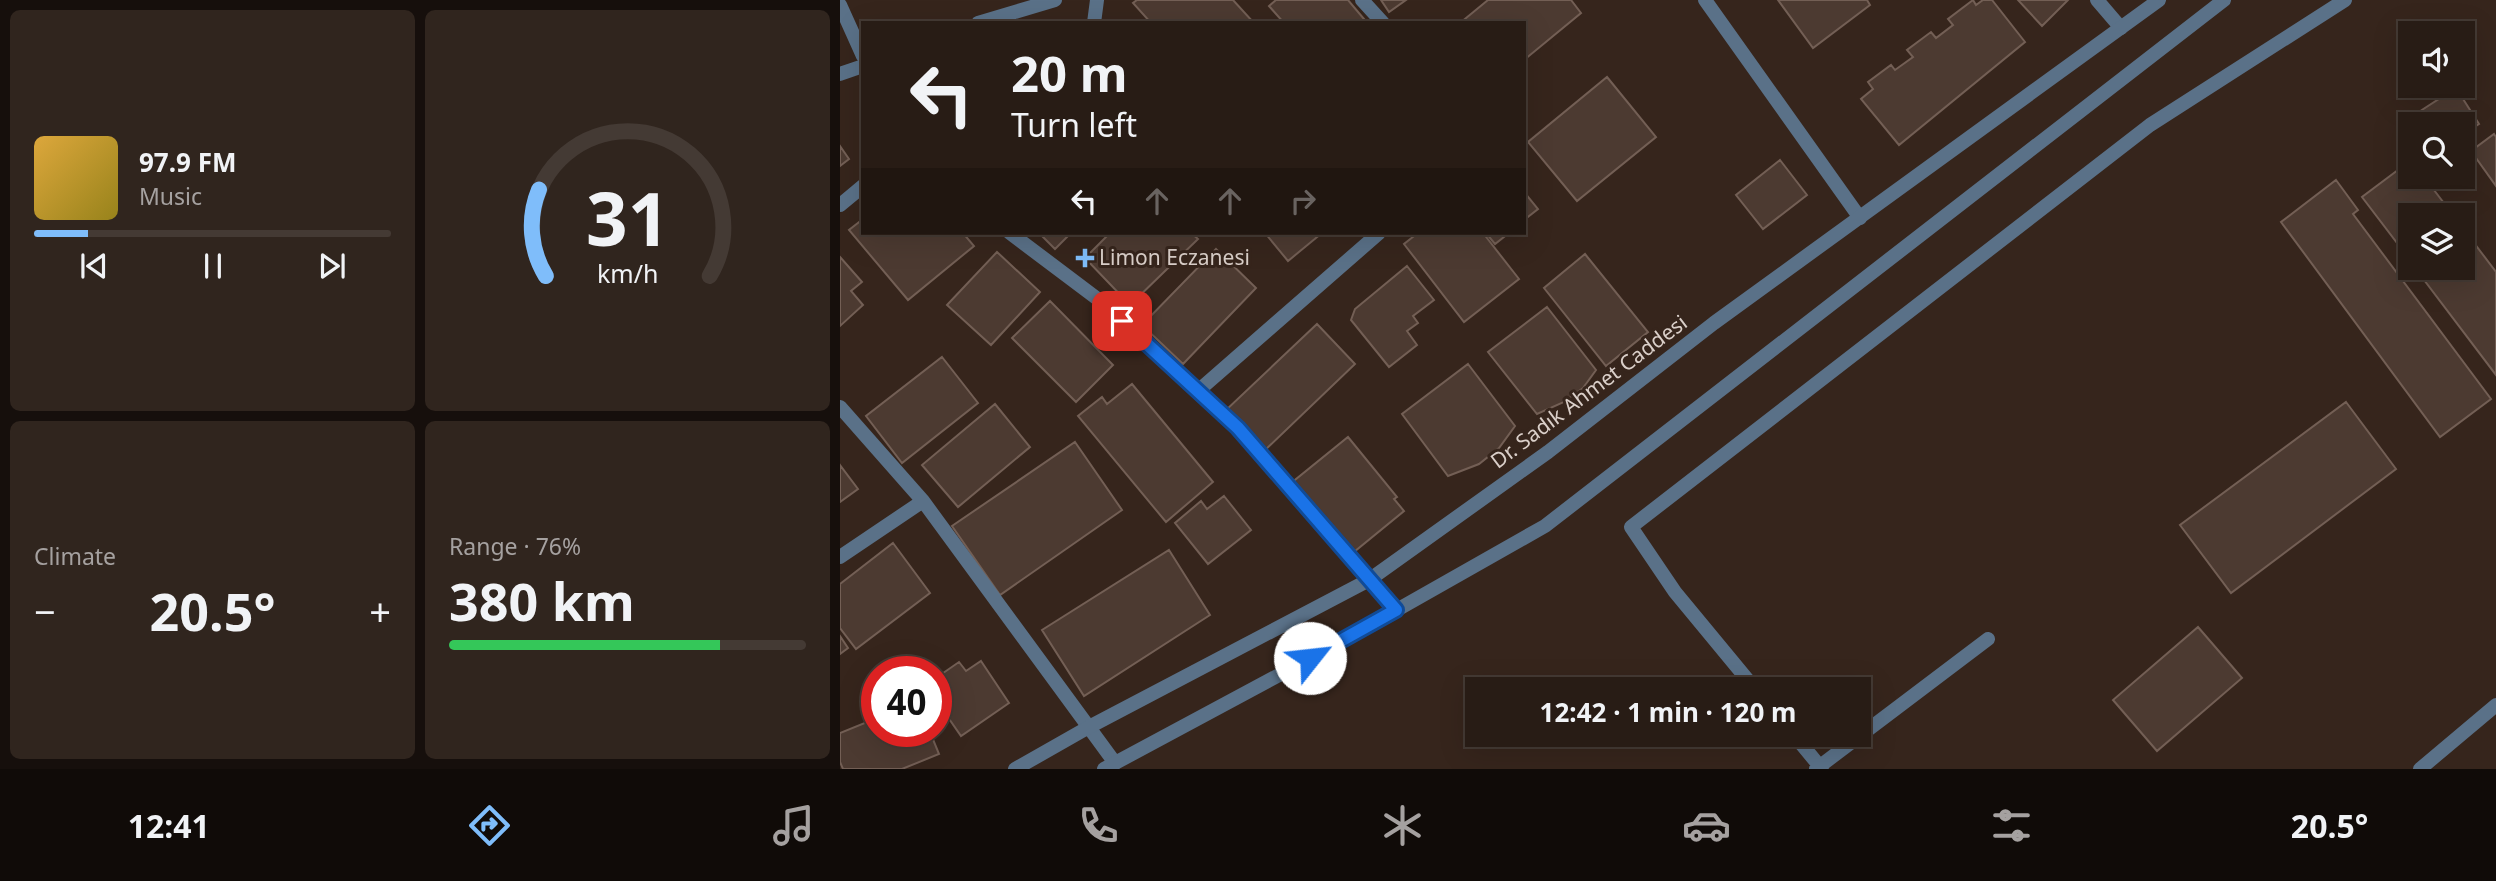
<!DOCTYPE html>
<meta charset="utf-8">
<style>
body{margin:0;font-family:"Noto Sans",sans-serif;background:#30251e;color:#f1f3f6;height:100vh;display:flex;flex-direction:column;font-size:26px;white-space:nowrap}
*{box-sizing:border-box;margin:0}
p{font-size:23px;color:#a5a1a0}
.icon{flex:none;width:38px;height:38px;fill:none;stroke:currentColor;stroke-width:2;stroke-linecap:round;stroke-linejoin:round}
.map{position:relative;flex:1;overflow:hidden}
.sheet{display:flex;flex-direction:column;gap:10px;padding:10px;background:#160f0c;width:840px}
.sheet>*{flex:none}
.hud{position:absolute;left:21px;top:21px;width:665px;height:214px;border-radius:0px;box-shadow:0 7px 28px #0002,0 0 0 2px #443a34;background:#281c15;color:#f1f3f6;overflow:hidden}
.tools{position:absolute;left:1558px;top:21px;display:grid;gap:14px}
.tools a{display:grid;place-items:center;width:77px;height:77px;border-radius:0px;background:#281c15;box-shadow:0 7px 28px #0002,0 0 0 2px #443a34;font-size:35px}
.speed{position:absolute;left:21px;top:656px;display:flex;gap:14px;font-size:35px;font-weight:700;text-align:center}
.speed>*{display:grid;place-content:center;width:91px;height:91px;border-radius:50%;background:#281c15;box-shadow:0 7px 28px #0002,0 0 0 2px #443a34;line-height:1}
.speed .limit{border:10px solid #d22;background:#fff;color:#111}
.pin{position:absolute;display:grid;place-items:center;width:60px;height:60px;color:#fff;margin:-30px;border-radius:14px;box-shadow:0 4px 10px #0006}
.me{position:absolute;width:77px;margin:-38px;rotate:61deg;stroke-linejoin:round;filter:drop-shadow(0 0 5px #0008)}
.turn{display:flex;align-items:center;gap:24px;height:147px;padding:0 35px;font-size:32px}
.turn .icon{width:91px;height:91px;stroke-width:2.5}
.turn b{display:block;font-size:49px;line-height:60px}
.lanes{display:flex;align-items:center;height:66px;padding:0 35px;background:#0003;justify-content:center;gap:35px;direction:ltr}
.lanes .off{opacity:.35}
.big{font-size:52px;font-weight:700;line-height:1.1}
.sheet .card{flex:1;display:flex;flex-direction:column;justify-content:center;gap:10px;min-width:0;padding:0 24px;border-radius:10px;background:#30251e}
.sheet .dial{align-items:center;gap:0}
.dial svg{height:182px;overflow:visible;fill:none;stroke:#443a34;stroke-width:7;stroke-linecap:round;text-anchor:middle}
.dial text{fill:#f1f3f6;stroke:none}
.song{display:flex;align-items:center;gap:21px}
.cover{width:84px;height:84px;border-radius:10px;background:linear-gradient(135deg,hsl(40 70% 55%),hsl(50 70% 35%))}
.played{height:7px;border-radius:4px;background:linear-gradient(90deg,#7fbdfa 15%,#443a34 15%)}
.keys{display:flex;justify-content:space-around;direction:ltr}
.heat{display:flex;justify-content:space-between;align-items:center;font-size:38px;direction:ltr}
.charge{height:10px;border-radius:5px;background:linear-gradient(90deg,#34c759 76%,#443a34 0)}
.sheet .tiles{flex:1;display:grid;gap:10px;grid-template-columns:repeat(2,1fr)}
.trip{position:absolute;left:625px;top:677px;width:406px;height:70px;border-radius:0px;background:#281c15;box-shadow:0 7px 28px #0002,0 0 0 2px #443a34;font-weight:700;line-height:70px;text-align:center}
.tabs{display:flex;height:112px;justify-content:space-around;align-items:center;background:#100b08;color:#a5a1a0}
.tabs .icon{width:49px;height:49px}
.tabs .active{color:#7fbdfa}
.tabs b{font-size:32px;color:#f1f3f6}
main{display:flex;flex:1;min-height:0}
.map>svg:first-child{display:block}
.building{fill:#4c3a31;stroke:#735f55;stroke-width:2}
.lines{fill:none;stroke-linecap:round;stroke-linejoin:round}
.minor{stroke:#5a7188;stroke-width:14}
.tertiary{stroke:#5a7188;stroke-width:14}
.route-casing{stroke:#114b97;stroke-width:18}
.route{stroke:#1a73e8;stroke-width:12}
.poi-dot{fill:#7fbdfa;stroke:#36251c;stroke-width:2.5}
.labels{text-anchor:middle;stroke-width:6;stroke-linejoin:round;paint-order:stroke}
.poi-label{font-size:21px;fill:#dacfc9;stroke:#36251c;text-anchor:start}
.street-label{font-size:21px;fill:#dacfc9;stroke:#36251c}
</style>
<main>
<section class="sheet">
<div class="tiles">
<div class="card">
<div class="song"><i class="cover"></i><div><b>97.9 FM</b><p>Music</p></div></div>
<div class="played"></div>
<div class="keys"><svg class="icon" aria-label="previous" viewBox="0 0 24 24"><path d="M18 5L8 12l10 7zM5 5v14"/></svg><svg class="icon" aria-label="pause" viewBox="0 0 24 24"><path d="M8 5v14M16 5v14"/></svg><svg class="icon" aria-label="next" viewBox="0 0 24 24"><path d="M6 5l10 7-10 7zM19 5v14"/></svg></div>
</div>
<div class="card dial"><svg viewBox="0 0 100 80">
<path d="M14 69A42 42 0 1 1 86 69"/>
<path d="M14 69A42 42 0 0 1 11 31" stroke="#7fbdfa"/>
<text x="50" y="56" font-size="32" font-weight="700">31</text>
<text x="50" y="72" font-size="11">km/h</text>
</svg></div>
<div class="card"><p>Climate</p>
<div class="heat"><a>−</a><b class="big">20.5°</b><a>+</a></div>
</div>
<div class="card"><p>Range · 76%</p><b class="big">380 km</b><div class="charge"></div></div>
</div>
</section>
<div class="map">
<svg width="1656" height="769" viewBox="0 0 1656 769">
<rect width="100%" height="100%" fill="#36251c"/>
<path class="building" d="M297,0h96l21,23h-103l-18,-20z
M436,0h72l16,19 -4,4h-76l-15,-17z
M541,0h25l-17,12z
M648,0h83l10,13 -57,47v-37h-64z
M938,0h89l3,5 -57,43z
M1133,0l3,5 7,-5h9l33,42 -126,103 -38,-46 12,-10 -5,-7 23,-17 4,5 18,-13 -6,-7 24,-18 5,6 17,-13 -5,-6z
M1178,0h50l-26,26z
M767,77l49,60 -79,64 -49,-59z
M1616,88l23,36 -17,11v-11h-9l-3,-5 -8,5h-27l-4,-7z
M1654,134l2,3v49l-25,-35z
M0,146l9,13 -9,7z
M940,160l27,35 -44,34 -27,-34z
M1570,161v16h14l29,38h-43v45l-48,-63z
M1496,180l22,30 -5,4 138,185 -51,38 -159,-215z
M684,192l14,17 -14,11z
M23,219v14h100l11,13 -66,54 -59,-70z
M1622,227l34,45v103l-81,-107h47z
M199,233h32l-16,16z
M270,233h81l7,6 -68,66 -45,-47z
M425,233h57l-34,28z
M578,233h65l36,46 -55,43 -60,-78z
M646,233h23l-14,11z
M376,249l40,39 -73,76 -41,-39z
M157,252l43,40 -49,53 -44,-40z
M745,254l63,78 -42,34 -62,-78z
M0,257l22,25 -11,9 12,14 -23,21z
M567,266l27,34 -21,16 5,7 -11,8 10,14 -28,22 -38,-47 4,-11z
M210,301l63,64 -37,37 -64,-64z
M707,307l49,63 -13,18 -19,14 -27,12 -49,-62z
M477,324l38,40 -92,88 -38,-41z
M102,357l36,46 -76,60 -36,-47z
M628,364l47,62 -16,22 -20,16 -31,12 -46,-62z
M292,384l81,98 -47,40 -88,-106 24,-19 5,7z
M1506,402l50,67 -165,124 -51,-68z
M155,404l35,43 -72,60 -36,-42z
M508,437l49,60 -3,2 10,12 -55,45 -59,-72z
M235,442l47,68 -122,85 -48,-69z
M0,465l18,24 -18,13z
M384,496l27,34 -43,34 -33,-41 26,-22 6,8z
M53,543l37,50 -74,56 -16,-21v-44z
M329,550l41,65 -126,81 -42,-66z
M1358,627l44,51 -85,73 -44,-51z
M0,636l8,12 -8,6z
M141,661l28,42 -48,33 -25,-36v-22l23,-16 7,9z
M37,718v14h53l9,22 -37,15h-59l-3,-7v-29z"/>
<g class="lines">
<path class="minor" d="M522,0l21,23
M865,0l155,218
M1257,0l24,28
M0,5l23,51
M138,23l77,-23
M254,23l3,-23
M0,74l23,-8
M0,205l23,-19
M170,233l93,70 135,125 158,182
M358,391l181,-158
M0,407l83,94 192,262
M0,557l83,-56
M916,690l-81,-98 -44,-65 519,-402 195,-125
M954,735l28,34
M976,769l172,-130
M1580,769l76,-64"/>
<path class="tertiary" d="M175,769l74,-42 280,-147 179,-128 166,-129 445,-323
M264,769l231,-124 210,-119 679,-526"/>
</g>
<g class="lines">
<defs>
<path id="route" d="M282,321l116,107 158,182 -86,48"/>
</defs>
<use href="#route" class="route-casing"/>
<use href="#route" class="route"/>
</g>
<path class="poi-dot" d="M241.5 247.5h7v7h7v7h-7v7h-7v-7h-7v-7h7z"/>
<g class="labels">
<g class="poi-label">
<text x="259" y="265">Limon Eczanesi</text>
</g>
<g class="street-label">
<text transform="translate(749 392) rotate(-37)" y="7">Dr. Sadık Ahmet Caddesi</text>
</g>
</g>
</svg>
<div class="tools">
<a><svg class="icon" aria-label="sound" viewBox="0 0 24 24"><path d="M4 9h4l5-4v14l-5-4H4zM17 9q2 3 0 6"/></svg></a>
<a><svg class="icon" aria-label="search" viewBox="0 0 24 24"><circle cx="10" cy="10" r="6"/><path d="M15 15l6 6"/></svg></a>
<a><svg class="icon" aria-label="layers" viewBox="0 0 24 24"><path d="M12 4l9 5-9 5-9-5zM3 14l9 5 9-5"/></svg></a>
</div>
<div class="speed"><div class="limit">40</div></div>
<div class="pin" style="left:282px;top:321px;background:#d93025"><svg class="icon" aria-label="arrive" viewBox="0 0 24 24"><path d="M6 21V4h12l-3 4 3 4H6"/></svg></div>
<svg class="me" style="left:470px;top:658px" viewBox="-20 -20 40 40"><circle r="19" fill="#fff"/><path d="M0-13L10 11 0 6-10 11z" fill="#1a73e8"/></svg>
<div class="trip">12:42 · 1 min · 120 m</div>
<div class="hud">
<div class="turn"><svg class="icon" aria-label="left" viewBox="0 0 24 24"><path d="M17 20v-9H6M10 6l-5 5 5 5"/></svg><div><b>20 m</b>Turn left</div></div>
<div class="lanes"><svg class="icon" aria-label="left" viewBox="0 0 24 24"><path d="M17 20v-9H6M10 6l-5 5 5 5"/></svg><svg class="icon off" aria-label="ahead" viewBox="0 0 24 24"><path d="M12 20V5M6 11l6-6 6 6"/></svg><svg class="icon off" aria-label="ahead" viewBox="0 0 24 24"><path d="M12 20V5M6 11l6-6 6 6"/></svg><svg class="icon off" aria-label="right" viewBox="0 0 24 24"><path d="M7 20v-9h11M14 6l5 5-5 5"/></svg></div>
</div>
</div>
</main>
<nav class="tabs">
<b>12:41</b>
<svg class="icon active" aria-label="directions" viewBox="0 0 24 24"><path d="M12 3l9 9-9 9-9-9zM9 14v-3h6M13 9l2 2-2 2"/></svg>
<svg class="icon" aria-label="music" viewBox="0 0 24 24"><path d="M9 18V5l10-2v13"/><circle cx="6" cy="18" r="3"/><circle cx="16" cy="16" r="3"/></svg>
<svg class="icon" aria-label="phone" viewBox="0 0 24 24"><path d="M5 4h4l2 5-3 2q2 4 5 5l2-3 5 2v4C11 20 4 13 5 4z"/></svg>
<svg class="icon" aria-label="climate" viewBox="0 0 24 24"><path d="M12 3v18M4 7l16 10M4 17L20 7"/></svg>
<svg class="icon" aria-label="car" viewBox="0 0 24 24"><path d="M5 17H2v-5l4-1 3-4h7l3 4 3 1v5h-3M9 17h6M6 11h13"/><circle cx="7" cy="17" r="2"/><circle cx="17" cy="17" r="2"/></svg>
<svg class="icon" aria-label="filters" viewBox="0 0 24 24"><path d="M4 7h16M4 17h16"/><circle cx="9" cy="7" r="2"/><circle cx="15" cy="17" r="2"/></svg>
<b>20.5°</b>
</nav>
